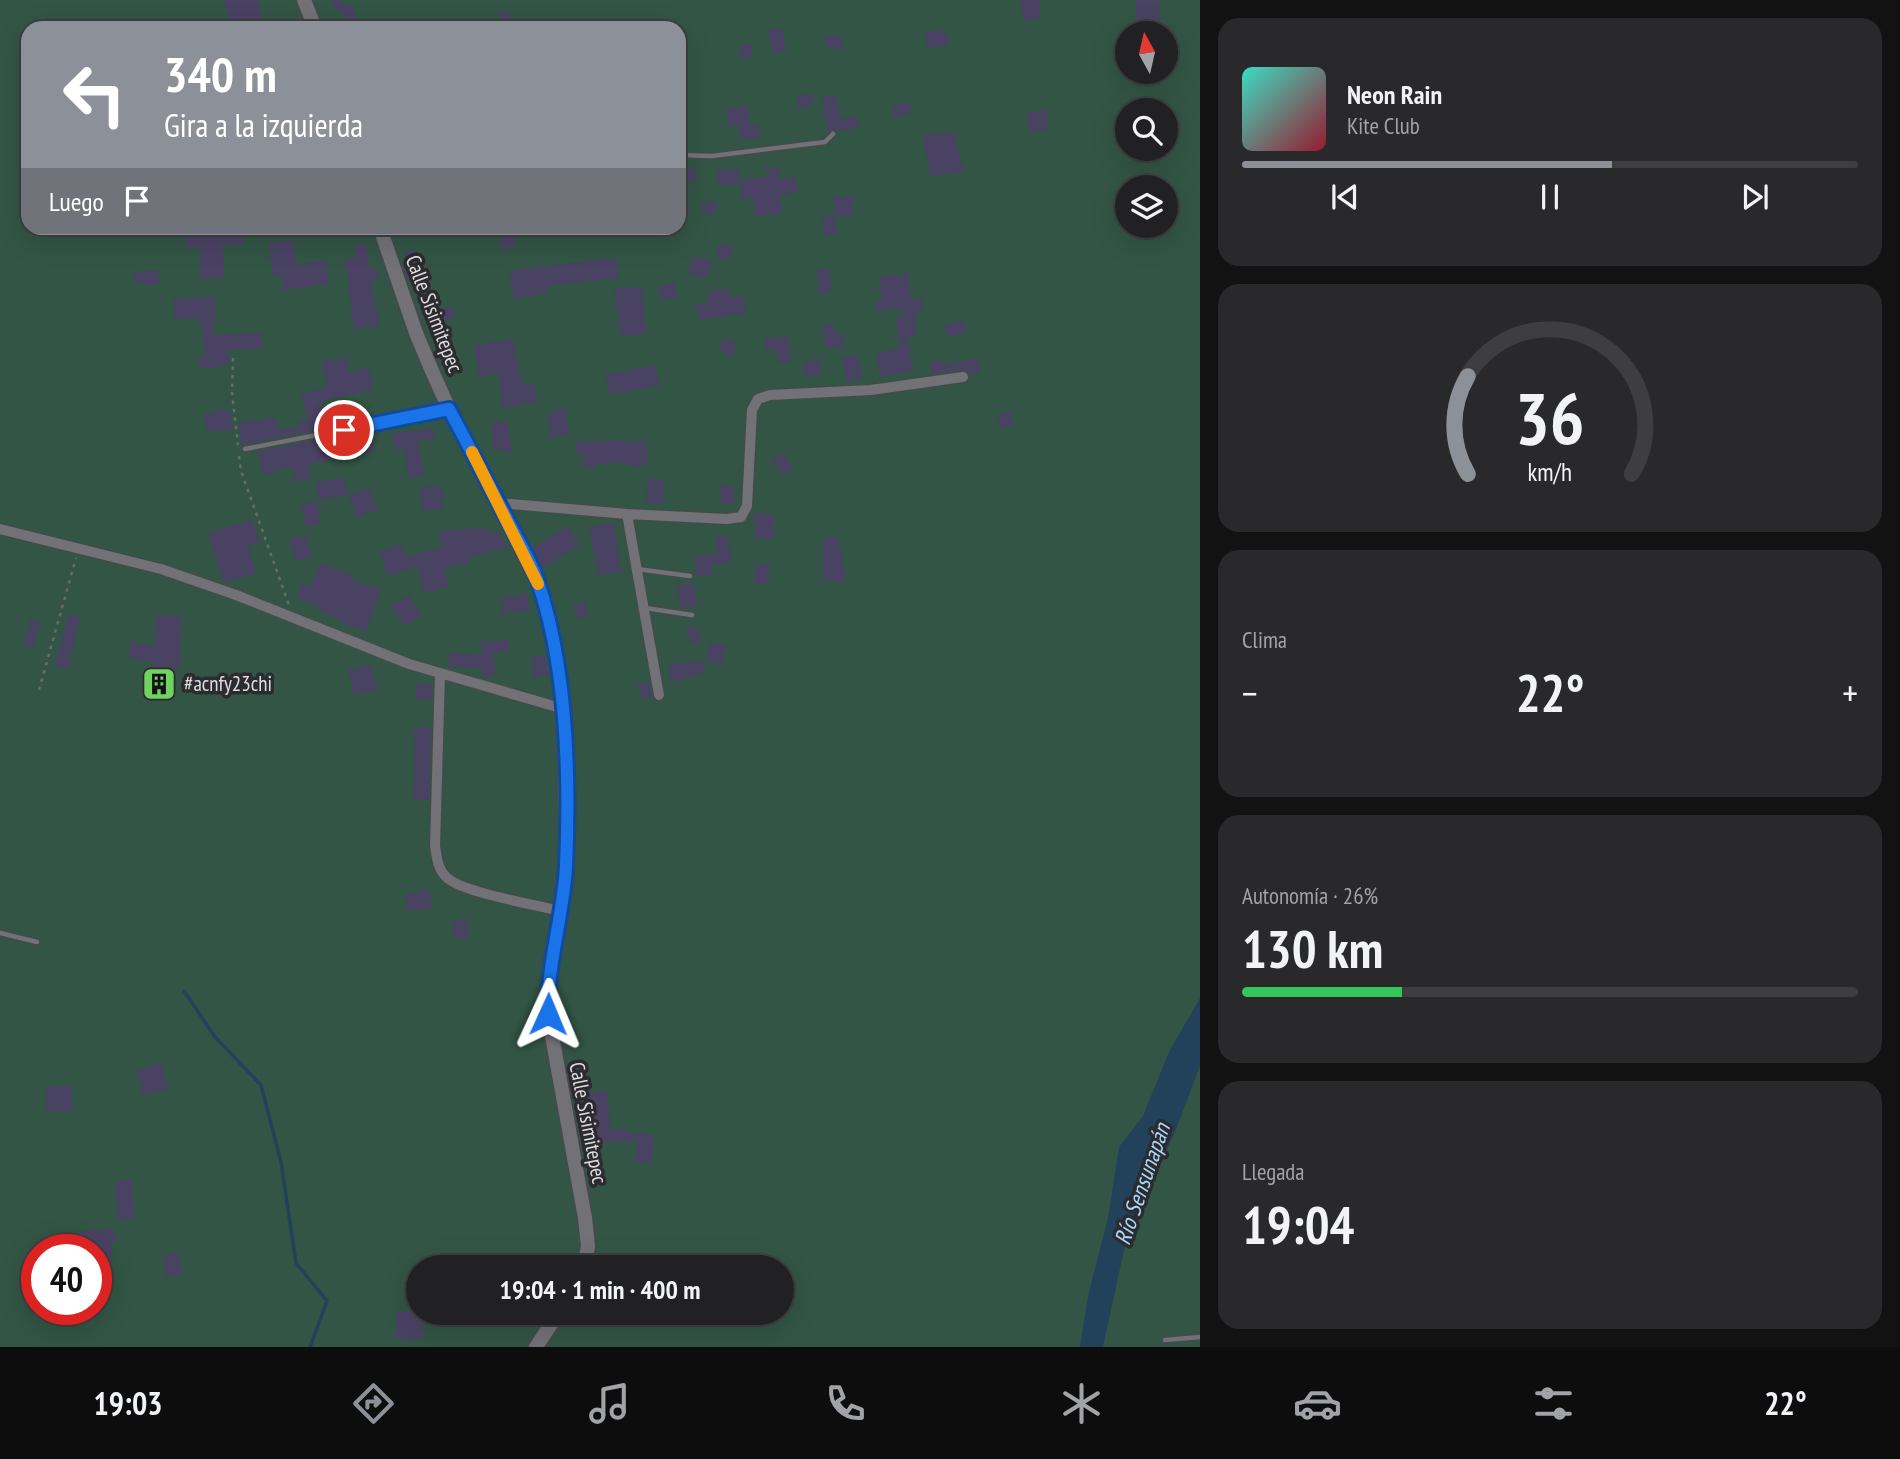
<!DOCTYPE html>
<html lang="es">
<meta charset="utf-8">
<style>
body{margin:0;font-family:"PT Sans Narrow",sans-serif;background:#29282b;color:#f1f3f6;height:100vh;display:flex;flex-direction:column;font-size:26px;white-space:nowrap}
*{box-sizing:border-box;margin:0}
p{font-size:23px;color:#a2a3a6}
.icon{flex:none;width:38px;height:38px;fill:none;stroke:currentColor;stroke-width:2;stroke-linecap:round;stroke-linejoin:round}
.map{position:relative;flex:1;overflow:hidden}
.side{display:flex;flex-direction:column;gap:18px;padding:18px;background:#121213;width:700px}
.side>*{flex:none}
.banner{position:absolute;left:21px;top:21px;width:665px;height:214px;border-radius:21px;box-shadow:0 7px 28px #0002,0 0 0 2px #3e3e41;background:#8c9099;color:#fff;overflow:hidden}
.needle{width:46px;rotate:352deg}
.buttons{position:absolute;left:1115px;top:21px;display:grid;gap:14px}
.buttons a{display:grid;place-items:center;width:63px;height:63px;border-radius:50%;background:#212023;box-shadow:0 7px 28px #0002,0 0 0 2px #3e3e41;font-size:35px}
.speed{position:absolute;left:21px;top:1234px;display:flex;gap:14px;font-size:35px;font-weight:700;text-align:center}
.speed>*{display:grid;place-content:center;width:91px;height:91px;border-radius:50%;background:#212023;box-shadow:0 7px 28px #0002,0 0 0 2px #3e3e41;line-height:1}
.speed .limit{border:10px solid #d22;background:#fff;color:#111}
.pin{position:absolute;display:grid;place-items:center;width:60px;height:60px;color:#fff;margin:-30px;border:4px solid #fff;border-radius:50%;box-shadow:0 2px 7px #0007}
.me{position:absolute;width:77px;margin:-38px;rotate:1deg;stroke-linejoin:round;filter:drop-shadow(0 0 5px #0008)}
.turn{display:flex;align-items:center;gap:24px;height:147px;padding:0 28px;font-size:32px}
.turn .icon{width:91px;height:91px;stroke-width:2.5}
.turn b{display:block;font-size:49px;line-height:60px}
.then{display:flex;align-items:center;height:66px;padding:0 28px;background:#0003;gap:14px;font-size:26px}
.big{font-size:52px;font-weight:700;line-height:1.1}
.side .widget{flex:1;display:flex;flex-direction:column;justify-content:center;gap:10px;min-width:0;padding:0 24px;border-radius:21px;background:#29282b}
.side .dial{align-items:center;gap:0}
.dial svg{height:182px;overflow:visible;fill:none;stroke:#3e3e41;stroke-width:7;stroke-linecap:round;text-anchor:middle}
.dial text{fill:#f1f3f6;stroke:none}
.song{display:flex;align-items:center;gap:21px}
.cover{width:84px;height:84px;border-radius:10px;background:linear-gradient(135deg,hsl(170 70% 55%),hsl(350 70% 35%))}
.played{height:7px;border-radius:4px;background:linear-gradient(90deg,#8c9099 60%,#3e3e41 60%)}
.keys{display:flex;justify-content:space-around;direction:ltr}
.heat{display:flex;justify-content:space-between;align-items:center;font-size:38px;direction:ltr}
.charge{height:10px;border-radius:5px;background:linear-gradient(90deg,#34c759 26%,#3e3e41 0)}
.trip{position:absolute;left:406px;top:1255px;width:388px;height:70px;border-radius:35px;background:#212023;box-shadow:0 7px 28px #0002,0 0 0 2px #3e3e41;font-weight:700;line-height:70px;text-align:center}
.tabs{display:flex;height:112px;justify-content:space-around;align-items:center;background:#0d0d0e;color:#a2a3a6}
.tabs .icon{width:49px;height:49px}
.tabs .current{color:#8c9099}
.tabs b{font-size:32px;color:#f1f3f6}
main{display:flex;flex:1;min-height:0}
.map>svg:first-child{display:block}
.green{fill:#325545;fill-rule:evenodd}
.water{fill:#21425a}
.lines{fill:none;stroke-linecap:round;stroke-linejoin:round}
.stream{stroke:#21425a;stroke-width:3.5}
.building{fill:#4a4263}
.lane-casing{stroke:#49484c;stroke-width:7}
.street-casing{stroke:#49484c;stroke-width:12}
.secondary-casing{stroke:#49484c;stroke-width:17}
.path{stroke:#6a696c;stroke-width:2.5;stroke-dasharray:3.5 5;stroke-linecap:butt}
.lane{stroke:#727176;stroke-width:4.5}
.street{stroke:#727176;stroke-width:10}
.secondary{stroke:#727176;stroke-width:14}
.route-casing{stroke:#114b97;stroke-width:18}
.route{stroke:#1a73e8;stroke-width:12}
.slow{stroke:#f59e0b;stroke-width:12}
.labels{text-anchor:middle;stroke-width:7;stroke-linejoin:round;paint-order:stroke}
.street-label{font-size:21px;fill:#dfdee1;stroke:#2c2b2f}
.poi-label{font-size:21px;fill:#dfdee1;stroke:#2c2b2f;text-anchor:start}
.water-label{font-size:23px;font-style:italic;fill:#aad8fc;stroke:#2c2b2f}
</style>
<main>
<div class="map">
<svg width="1200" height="1347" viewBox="0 0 1200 1347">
<rect width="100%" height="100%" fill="#2c2b2f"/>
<path class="green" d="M0,0h1200v1347h-1200zM28,28h651v200h-651zM1127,33h39v39h-39zM1127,110h39v39h-39zM1127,187h39v39h-39zM37,1250h59v59h-59zM418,1267h364v45h-364z"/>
<path class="water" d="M1200,998v68l-23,61 -50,109 -24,111h-23l8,-51 20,-78 11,-71 24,-31 26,-64z"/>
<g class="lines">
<path class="stream" d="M184,991l31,46 46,48 20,77 15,101 31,38 -17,46"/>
</g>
<path class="building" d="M225,0h34l3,23 -34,-1z
M331,0h9l6,5h7l4,22 -22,-18z
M1020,0h19l2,18 -17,3z
M1136,0h22l3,33h-24z
M509,11l3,17h-10l-3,-16z
M782,28l4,23 -14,2 -4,-23z
M946,30l2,15 -21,3 -2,-16z
M825,35h16l1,14h-15z
M751,44l1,12 -12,3 -1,-14z
M812,94l1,12 -15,1 -2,-12z
M836,95l4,24 17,-3 1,12 -21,3 -5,-2 -5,3 -5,-35z
M910,103l1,12 -17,1 -1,-12z
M748,106l2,19 8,-1 1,14 -19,2 -2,-15 -10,1 -2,-18z
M1046,110l1,19 -18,3 -2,-19z
M955,132l9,40 -34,3 -7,-40z
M695,167l1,14 -14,2 -2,-14z
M764,167l15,2 2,10 15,-2 2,15 -18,3 2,18 -27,4 -3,-20 -10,2 -3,-19 31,-4z
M738,169l1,15 -21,1 -1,-15z
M852,195l2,20 -18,2 -3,-20z
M716,202l2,10 -16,2 -1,-11z
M834,215l3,19 -12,2 -3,-19z
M185,228h29v5l27,-3 2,14 -20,2 2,32 -25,1v-31h-14z
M514,235l1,12 -14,2 -2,-12z
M293,240l3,25 29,-5 5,24 -48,6v-15l-8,1 -6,-33z
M366,244l4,25 6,-1 2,12h-7l8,45 -25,4 -9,-71 12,-1 -2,-12z
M717,245h15v13h-15z
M416,250l5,28 -13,3 -6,-18 3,-1 -1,-10z
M692,256l20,5 -4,17 -20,-4z
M616,258l2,20 -72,8 1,7 -33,5 -4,-28z
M829,269l2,23 -12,1 -2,-23z
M159,270v14l-25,-1v-11z
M908,274l3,25 10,-1 2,12 -8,1 2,21h-3l1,5 -8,1 7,32 -33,7 -5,-23 24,-5 -4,-30 6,-1 -1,-10 -26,3 -1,-9 8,-2 -3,-23z
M674,283l4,14 -17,4 -3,-15z
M642,287l4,47 -26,2 -6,-47z
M728,289l2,9 14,-2 2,17 -47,7 -3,-16 13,-2 -2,-10z
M215,297l-1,38 47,-3 1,17 -35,1 2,15 -29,4 -1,-14h6l-5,-36h-26l-1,-20z
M452,307l2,12 -13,2 -2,-12z
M963,320l3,13 -19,4 -3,-12z
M832,324l5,11 6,-1 1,12 -18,3 -4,-23z
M788,336l3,25 -12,2 -3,-14 -10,1 -2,-11z
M726,337l12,8 -7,11 -13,-8z
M513,339l9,46 12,-2 3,19 -34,6 -5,-35 -19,3 -5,-31z
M857,354l6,24 -15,4 -7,-24z
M347,357l2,15 20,-4 4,22 -52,11 5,27 -85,17 -2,-23 37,-4 2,11 20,-2 -1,-5 11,-2 -7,-26 26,-7 -5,-25z
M820,359l2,15 -17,3 -2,-15z
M978,359l3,13 -12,2 -7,-4 -30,4 -2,-12 13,-2 1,4z
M656,366l3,20 -50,8 -3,-20z
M565,406l4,27 -17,6 -5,-24z
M229,409l3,21 -25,2 -3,-19z
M1011,413l1,14 -12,1 -2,-14z
M508,421l4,32 -19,-4 -2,-26z
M432,428l2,11 -16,3 6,34 -15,3 -6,-31 -8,2 -3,-16z
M370,431l5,21 -66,12 2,15 -16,3 -3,-16 -28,9 -7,-23 70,-14 2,8 20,-4 -1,-6z
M620,440v2l26,-1 1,24 -18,1v-3l-32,1v3l-13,1 -1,-15h-7v-11z
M783,453l10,14 -11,8 -10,-14z
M344,478l3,17 -28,5 -3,-18z
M648,479l16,2 -2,23 -16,-2z
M732,484l4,18 -13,3 -4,-18z
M441,486l2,23 -21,2 -2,-24z
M370,488l7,23 -21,6 -7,-23z
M317,501l3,23 -15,2 -3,-23z
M754,514h19l1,24h-19z
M252,520l7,22 -11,4 8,27 -32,10 -16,-50z
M614,523l7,49 -23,3 -9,-48z
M568,526l11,19 -36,23 -11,-20z
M472,528l27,4 8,16 -39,9 1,7 -24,3 3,20 -13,2v2l-12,2 -5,-27 -30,10 -8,-25 22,-7 4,13 36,-9 -3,-17z
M307,535l5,23 -17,3 -5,-22z
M727,535l5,27 -20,3 1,10 -17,1 -1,-21 22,-1 -2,-17z
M823,537h15l8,45 -23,-1z
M320,562l34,14 -2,4 29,9 -15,42 -25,-8 1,-2 -24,-12 1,-3 -22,-9 5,-14 8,4z
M755,565h14v19l-14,-1z
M693,583l4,23 -17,2 -3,-22z
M527,594l3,17 -28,3 -1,-16z
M409,595l12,21 -18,10 -12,-21z
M586,602l2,14 -12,2 -2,-14z
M69,614l11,3 -12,52 -13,-3z
M156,615l26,2 -3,52 -14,-1 2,20 -16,1 1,-28 -24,-3 3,-17 23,6z
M30,619l10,3 -7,26 -9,-2z
M696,626l6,16 -11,2 -5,-17z
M509,640v11l-15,1 1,23h-13v-6l-34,-3 2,-14 32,3 -1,-14z
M709,643l17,3 -3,18 -17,-3z
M545,656l4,20 -16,1 -2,-20z
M703,661l1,13 -18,2v4l-16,1 -1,-17z
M372,665l4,26 -23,3 -4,-25z
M649,681l3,16 -10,2 -4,-15z
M416,683l16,1v16l-16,-1z
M415,728h16l-2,72h-16z
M419,890l12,1 -1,19 -24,-1v-16l12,1z
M454,920l15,1 -1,17 -15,-1z
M162,1063l6,26 -25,6 -6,-25z
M46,1086h26v25h-27z
M607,1091l3,39 16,-2 1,5 27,1 -2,29 -17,-1 2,-22 -43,4 -2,-28h-4l-2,-23z
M132,1180l2,38 -16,2 -3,-39z
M113,1228l2,15 -3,1v17h-16v-11h-16l-2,-18z
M179,1253l3,22 -16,2 -3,-22z
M396,1312h27v27h-27z"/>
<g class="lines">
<defs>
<path id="lane" d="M679,155l33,1 113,-14 8,-8
M245,449l200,-39
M637,569l53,7
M645,608l47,7
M0,933l37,9
M1165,1340l35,-3"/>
<path id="street" d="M498,503l129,11 100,5 14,-2 6,-11 5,-96 6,-11 12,-4 101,-5 92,-13
M627,514l32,181
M0,529l161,40 75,26 173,69 155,45
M440,674l-5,172c2,13 3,26 15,34 18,13 86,25 110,31"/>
<path id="secondary" d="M304,0l11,28
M380,228l36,105 16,38 17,38 87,167 12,37 16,96 2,120v41l-18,115v29l37,204 3,28 -4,21
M536,1347l23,-35"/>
</defs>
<use href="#lane" class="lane-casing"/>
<use href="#street" class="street-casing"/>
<use href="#secondary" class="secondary-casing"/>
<path class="path" d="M233,358l-1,35 6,52
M239,456l2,15 48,134
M39,690l37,-132"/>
<use href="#lane" class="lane"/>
<use href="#street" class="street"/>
<use href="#secondary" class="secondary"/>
</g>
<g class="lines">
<defs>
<path id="route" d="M344,430l105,-21c19,36 38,72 57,108 10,20 23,40 31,62 30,86 33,197 29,288 -3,50 -19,97 -18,147"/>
</defs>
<use href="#route" class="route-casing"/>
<use href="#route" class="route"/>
<path class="slow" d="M472,452l66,132"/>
</g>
<defs>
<symbol id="building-square" viewBox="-11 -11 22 22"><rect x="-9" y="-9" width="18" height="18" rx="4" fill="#70d35f" stroke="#2c2b2f"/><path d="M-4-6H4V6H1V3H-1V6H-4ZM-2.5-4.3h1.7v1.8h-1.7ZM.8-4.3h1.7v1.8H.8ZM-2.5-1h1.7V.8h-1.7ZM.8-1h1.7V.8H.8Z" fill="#111"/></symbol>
</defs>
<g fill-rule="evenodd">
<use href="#building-square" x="140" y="665" width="38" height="38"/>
</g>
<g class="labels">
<g class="street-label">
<text transform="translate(434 314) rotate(69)" y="7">Calle Sisimitepec</text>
<text transform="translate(588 1123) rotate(79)" y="7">Calle Sisimitepec</text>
</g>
<g class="poi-label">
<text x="184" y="691">#acnfy23chi</text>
</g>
<g class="water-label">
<text transform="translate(1142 1184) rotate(-71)" y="8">Río Sensunapán</text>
</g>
</g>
</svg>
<div class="buttons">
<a><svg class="needle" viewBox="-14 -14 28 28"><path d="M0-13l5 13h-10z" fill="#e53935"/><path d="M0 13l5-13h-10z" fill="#a2a3a6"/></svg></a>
<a><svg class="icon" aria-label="search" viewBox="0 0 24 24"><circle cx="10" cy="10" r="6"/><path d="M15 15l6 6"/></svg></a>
<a><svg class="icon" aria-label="layers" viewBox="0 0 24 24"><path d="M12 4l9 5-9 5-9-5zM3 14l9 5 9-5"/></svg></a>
</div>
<div class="speed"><div class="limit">40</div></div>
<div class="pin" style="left:344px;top:430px;background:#d93025"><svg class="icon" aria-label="arrive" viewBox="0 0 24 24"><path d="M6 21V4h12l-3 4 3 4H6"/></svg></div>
<svg class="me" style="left:548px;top:1014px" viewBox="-20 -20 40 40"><path d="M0-17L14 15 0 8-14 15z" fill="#1a73e8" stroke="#fff" stroke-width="4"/></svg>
<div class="trip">19:04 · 1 min · 400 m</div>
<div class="banner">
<div class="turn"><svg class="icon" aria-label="left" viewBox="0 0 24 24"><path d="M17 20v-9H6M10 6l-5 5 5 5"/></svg><div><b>340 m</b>Gira a la izquierda</div></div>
<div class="then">Luego<svg class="icon" aria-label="arrive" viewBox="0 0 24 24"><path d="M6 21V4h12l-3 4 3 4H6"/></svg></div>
</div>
</div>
<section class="side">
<div class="widget">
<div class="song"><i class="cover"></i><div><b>Neon Rain</b><p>Kite Club</p></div></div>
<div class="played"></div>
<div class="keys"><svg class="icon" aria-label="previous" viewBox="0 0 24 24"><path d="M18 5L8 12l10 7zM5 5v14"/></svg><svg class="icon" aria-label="pause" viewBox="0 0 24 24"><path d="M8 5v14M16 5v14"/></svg><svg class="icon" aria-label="next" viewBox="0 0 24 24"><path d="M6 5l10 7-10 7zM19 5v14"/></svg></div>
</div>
<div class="widget dial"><svg viewBox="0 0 100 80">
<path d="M14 69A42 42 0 1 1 86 69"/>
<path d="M14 69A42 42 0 0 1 14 26" stroke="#8c9099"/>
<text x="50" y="56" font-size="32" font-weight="700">36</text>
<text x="50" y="72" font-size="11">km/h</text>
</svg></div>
<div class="widget"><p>Clima</p>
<div class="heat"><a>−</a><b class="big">22°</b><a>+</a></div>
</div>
<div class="widget"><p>Autonomía · 26%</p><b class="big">130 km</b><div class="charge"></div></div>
<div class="widget"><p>Llegada</p><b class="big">19:04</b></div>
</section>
</main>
<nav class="tabs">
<b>19:03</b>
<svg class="icon current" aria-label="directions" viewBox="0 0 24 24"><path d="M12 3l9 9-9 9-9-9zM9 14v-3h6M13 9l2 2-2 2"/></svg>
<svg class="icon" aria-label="music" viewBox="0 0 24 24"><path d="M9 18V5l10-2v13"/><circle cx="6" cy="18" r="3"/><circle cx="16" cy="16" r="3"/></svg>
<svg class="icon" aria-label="phone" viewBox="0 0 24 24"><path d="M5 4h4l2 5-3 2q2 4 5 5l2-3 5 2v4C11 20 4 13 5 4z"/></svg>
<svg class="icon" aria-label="climate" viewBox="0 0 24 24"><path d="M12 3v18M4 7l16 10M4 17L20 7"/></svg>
<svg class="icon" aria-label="car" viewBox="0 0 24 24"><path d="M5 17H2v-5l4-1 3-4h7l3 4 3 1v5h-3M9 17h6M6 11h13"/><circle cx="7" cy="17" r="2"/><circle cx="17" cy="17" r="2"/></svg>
<svg class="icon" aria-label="filters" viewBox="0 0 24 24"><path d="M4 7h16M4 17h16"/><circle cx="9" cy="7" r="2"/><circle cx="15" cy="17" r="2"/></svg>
<b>22°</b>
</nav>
